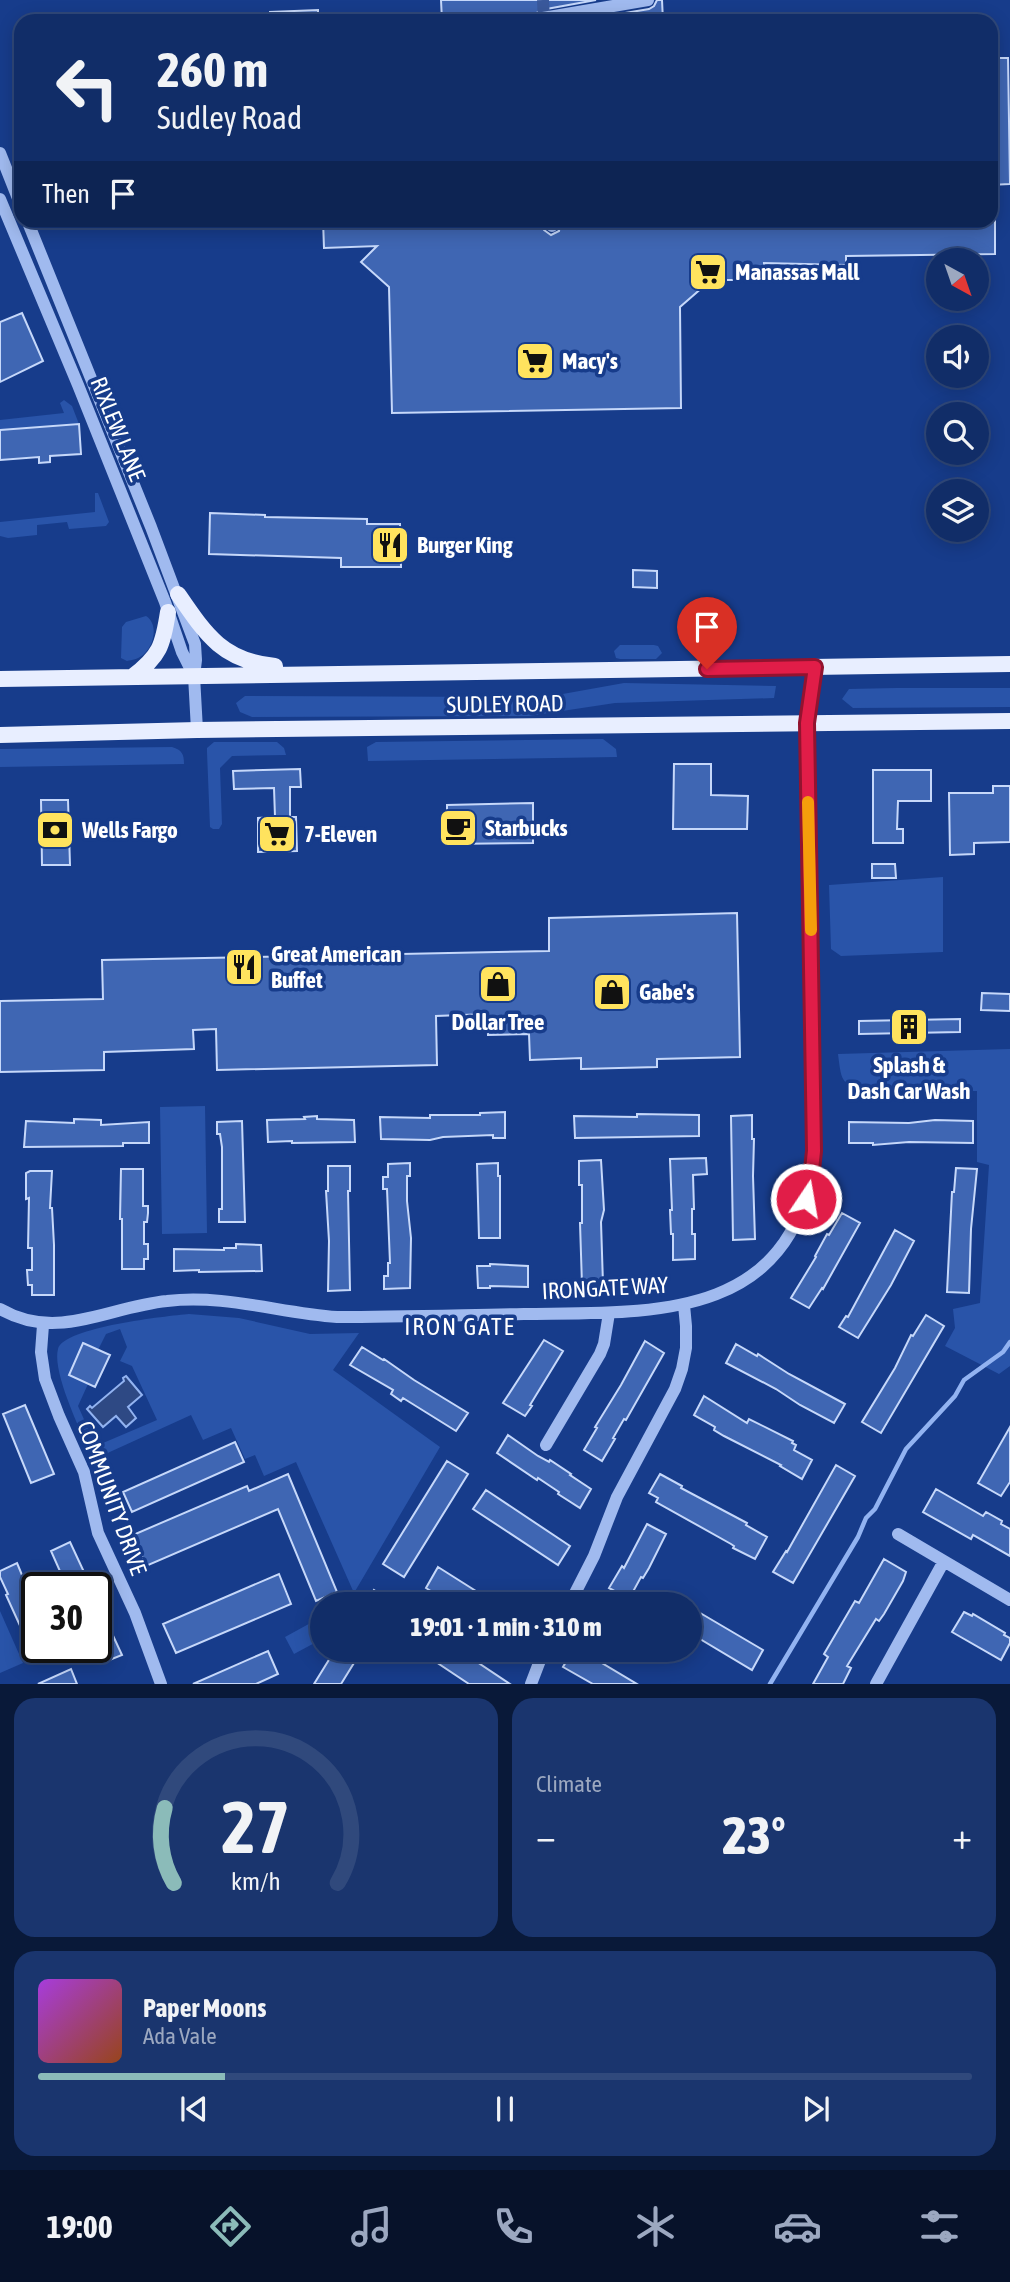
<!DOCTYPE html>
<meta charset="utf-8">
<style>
body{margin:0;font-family:"Asap Condensed",sans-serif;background:#1a356e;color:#f1f3f6;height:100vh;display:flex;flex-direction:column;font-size:26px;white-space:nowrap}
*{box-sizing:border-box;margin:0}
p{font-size:23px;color:#9ca8c0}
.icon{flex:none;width:38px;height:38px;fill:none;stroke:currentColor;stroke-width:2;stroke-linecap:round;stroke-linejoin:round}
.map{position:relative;height:1684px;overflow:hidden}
.panel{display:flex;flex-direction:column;gap:14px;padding:14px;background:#091939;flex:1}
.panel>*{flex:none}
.banner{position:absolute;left:14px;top:14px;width:984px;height:214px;border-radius:21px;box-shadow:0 4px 18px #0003,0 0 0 2px #30497c;background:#112d68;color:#f1f3f6;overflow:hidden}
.needle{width:46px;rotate:140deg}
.tools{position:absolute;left:926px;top:248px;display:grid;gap:14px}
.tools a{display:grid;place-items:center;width:63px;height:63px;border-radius:50%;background:#112d68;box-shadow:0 4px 18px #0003,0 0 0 2px #30497c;font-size:35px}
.speed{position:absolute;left:21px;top:1572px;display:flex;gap:14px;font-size:35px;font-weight:700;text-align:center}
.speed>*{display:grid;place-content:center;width:91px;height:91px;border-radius:50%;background:#112d68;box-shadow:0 4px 18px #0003,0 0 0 2px #30497c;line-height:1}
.speed .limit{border:4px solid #111;border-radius:10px;background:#fff;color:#111}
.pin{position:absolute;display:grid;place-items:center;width:60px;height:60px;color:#fff;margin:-72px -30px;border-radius:50% 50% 50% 0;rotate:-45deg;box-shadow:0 0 7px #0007}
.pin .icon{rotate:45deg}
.me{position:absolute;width:77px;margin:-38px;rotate:12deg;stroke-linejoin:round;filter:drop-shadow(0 0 5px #0008)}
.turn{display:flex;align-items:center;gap:24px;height:147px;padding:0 28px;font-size:32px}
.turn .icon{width:91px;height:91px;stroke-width:2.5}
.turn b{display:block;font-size:49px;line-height:60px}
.then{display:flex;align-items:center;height:66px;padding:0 28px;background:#0003;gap:14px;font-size:26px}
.big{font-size:52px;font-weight:800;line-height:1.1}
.panel .tile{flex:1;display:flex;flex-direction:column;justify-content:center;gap:10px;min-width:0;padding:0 24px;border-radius:21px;background:#1a356e}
.panel .dial{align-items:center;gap:0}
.dial svg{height:182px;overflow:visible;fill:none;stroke:#30497c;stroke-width:7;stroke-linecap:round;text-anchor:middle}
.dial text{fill:#f1f3f6;stroke:none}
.song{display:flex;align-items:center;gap:21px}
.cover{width:84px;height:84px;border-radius:10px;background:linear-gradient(135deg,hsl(280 70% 55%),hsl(20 70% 35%))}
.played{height:7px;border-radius:4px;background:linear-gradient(90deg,#8bbbb9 20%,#30497c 20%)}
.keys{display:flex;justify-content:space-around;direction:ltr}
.heat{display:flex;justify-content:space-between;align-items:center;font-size:38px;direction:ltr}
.panel .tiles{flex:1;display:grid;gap:14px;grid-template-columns:1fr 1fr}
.tile:last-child{grid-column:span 2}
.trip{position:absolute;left:310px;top:1592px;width:392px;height:70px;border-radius:35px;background:#112d68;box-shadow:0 4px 18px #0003,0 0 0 2px #30497c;font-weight:800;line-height:70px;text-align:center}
.dock{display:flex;height:112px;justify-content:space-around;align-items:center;background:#07122a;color:#9ca8c0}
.dock .icon{width:49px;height:49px}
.dock .current{color:#8bbbb9}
.dock b{font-size:32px;color:#f1f3f6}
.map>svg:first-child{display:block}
.green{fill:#2954a9;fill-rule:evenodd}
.water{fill:#2e4984;stroke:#92b3f1;stroke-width:2}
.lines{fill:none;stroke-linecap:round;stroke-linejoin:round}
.stream{stroke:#92b3f1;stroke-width:4.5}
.building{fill:#3f66b3;stroke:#c6d8fa;stroke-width:2}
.minor-tunnel{stroke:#3a599c;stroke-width:12;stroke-dasharray:12 6;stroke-linecap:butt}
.minor{stroke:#a0baef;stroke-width:12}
.major{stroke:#e8eeff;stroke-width:16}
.route-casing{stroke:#92132f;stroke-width:18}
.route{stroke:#e11d48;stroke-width:12}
.slow{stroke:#f59e0b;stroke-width:12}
.labels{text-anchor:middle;stroke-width:7;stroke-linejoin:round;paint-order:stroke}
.poi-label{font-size:23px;font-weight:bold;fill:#fff;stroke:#173c8b;text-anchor:start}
.street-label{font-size:23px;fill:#fff;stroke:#173c8b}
.neighbourhood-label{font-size:24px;letter-spacing:2px;fill:#fff;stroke:#173c8b}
</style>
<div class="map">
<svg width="1010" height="1684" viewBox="0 0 1010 1684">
<rect width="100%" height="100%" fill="#173c8b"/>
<path class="green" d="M64,400l8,6 7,18 -79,6v-10l64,-7 -4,-10z
M95,493h3l11,29 -3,4 -37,3 -2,-7 -30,3v10l-29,3 -8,-2v-14l95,-10z
M146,616c13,8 8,30 -3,39 -5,4 -11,5 -16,6l-6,-3 1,-31 4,-5z
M620,645h34l4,1 4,7 -6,6h-36l-4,-1 -2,-7z
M624,683l152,3 -2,12 -159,5 -86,13 -277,1 -12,-5 -4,-9 9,-7 301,1z
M896,688h114v19l-157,1 -11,-9 7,-10z
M603,739l13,10 1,8 -249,4 -1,-14 9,-5z
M214,742h63l7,6 2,7 -54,1 -12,12 2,56 -3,5h-6l-3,-2 -3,-75v-4z
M172,747c10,3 12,7 12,17l-184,3v-18z
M943,877v75l-102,4 -10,-7 -2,-64z
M1010,1049v317l-11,8 -54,-28 10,-18 -2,-19 27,-6 9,-138 -12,-3v-71h-106c-30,-8 -29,-6 -33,-37z
M205,1106l2,127 -45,1 -2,-127z
M189,1314l50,4 71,16 49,-1 -26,37 107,77 -86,146 -58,-131 -32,14 -9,-21 -10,4 -14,-31 -28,12 -12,-25 -90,41h-7l-5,-5c-9,-22 -37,-79 -31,-102 6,-22 109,-33 131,-35zM120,1329l7,18 -7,14 12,5 25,54 -61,26 -18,-40 10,-22 -19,-9 14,-31 15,6 8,-16z
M0,1611l23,52 -23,10z
M316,1620l6,12v7l-28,15 -9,-17z"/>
<path class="water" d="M126,1376l16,19 -14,12 8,11 -10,9 -10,-11 -13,11 -16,-18 3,-3 2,2 32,-27 -1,-3z"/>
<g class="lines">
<path class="stream" d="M770,1684l88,-147 8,-19 9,-9 31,-60 49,-53 9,-16 39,-28 7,-10"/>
</g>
<path class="building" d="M441,0h155l-55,10 -6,4v7h-93z
M657,0h5l1,21h-86l72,-12 5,-3z
M318,10v11h-48v-9z
M990,58h18l2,126 -20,1z
M323,220h220l1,10 7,5 8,-4 2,-11h434v34l-149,2v9l-82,-2 1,17h-54l-31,27 1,101 -289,5 -3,-126 -28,-25 16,-16 -53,2z
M22,313l21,48 -43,21v-60z
M79,424l2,30 -31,2v6l-11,1v-6l-39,3v-30z
M210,513l55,2v2l102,2v5h33l1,43h-60v-9l-132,-4z
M633,570l24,1v17l-24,-1z
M674,764h37v31l37,1 -1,33h-74z
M300,769l1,18h-11v30h6l1,34 -39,1v-34l17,-1 -1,-29 -40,1 -1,-18z
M873,770h58v31h-33l-1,28h6v14h-30z
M993,786h17v56l-36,1v11l-24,1 -1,-62h44z
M41,800h27l2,65h-28z
M533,803v40l-86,1v-39z
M872,864h23l1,14h-24z
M737,913l3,144 -83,2v8l-76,2v-11l-51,2 -1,-26 -41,1 -1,-21 -51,2 1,49 -220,5 -1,-41 -23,1 1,19 -90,3v18l-104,2v-71l103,-2 -1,-39 447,-9v-33z
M982,993l28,1v17l-29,-1z
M960,1019v13l-101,2v-13z
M505,1112v26h-12v-3l-50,2 -13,3 -49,-1 -1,-22 50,1v-3h50v-2z
M637,1114l62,1v21l-124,2 -1,-22 63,1z
M752,1115v24h2l-1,37 2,63 -22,1 -2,-124z
M317,1116v3l37,1 1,22 -63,1v-2l-24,1 -1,-22 38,-1 -1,-2z
M74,1119l27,1v5l48,-3v21h-26v3l-99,1 2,-26 48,2z
M935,1120l38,1v22l-64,-1 -36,3v-2h-24v-21l60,1z
M242,1121l3,101h-26v-13h3v-62l-2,-13h-3v-12z
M706,1158l1,16 -14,1 1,34h-2v25h3v25l-22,1v-26h-2l-1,-24h2l-2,-51z
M601,1160l3,50 -3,12 2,62 -21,1 -2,-62h2v-38h-3v-24z
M410,1163v13h-3v25l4,37 -1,50 -26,1v-13h4v-13h2l-3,-74h-4v-12h5v-13z
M498,1163v13h2v62h-21l-2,-74z
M328,1166h22v25h-2l2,99 -22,1 1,-50 -3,-50h2z
M956,1168l21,1 -6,60 -2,64 -22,-1 5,-100h2z
M121,1169h22v37h5v7l-1,9h-3v22h4v15h-4v10h-22v-50h-2z
M30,1171h22l-2,37h2l2,37v50h-22v-10h-4l-1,-15h5v-22h-4l1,-50 -3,1v-26z
M842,1213l18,10 -37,66 -1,-1 -13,20 -18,-10 25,-41 -1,-1 12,-22 2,1z
M895,1230l19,11 -23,44 -33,53 -19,-11 7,-11 2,1z
M236,1244l25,1 1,26 -63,1v-2l-25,1v-22l50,1v-2h12z
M490,1264l38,2v21l-38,-1v2h-12l-1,-22h13z
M926,1315l18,11 -63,107 -19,-11 33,-54 16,-33 2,1z
M544,1340l19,11 -33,54 2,1 -7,10 -22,-13z
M645,1341l19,12 -38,67 -2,-1 -11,19 2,1 -13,22 -18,-11 13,-22 -2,-1 26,-42z
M83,1343l27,12 -15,32 -26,-12z
M736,1344l21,12 1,-2 31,20 56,30 -11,19 -34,-18 -24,-16 -50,-26z
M362,1347l21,13 1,-1 30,21 54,33 -12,18 -53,-33 -2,3 -10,-7 2,-4 -43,-25z
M704,1396l43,27 2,-4 44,22 -1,2 4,2 -2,5 18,10 -10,19 -22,-13 1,-1 -57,-29 -10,-6 1,-3 -21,-12z
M25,1405l29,69 -23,9 -28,-69z
M1010,1427v55l-9,14 -23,-13z
M508,1435l30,21 11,6 1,-2 21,14 -1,1 21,14 -11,19 -22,-14 1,-2 -21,-14 -1,2 -40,-27z
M235,1442l9,20 -112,50 -9,-20z
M447,1461l21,13 -64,103 -21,-13z
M836,1465l19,11 -62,107 -20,-11 13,-21 1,1z
M288,1474l49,118 -21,9 -38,-92 -132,57 -13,-31 114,-49 2,5z
M660,1474l22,12 -1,2 66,35 -1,2 21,12 -12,22 -22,-11 1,-2 -3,-2 -75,-42 2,-4 -9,-5z
M936,1489l47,27 3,-4 16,9 -1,3 9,5v27l-37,-21 -2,4 -48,-27z
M486,1490l84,56 -12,19 -85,-56z
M647,1524l19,10 -17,34 -6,10 -2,-1 -12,22 -20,-11 13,-22 2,2z
M70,1542l21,45h-24l-16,-36z
M884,1559l22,13 -3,9 -19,33 -5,7 -3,-2 -29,47 4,2 -8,16h-30l15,-27 -4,-3 31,-53 4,2z
M17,1563l20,48v52l-31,-68 2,-1 -8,-17v-6z
M438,1567l60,38h-45l-27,-17z
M279,1574l12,30 -115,49 -13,-29z
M374,1590l23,15h-33z
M96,1599l26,56 -20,8 -6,-13z
M690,1607l73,43 -11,20 -62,-37z
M964,1612l8,4 1,-2 32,19 -1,2 6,3v5l-9,17 -49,-28z
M335,1650h27l-21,34h-27z
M418,1650h41l51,34h-41z
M573,1650h7l57,34h-44l-30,-17z
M268,1651l10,23 -22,10h-63z
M71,1669l6,15h-39z"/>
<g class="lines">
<path class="minor-tunnel" d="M543,0l1,21"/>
<path class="minor" d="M543,18l105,-18
M0,153l21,53
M0,199l78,186 87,217 17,50 12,24
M27,220l124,307 44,117 1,16 -2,16 3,54
M552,220v6
M0,1309c57,33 107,-2 167,-8 57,-7 113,12 170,16 63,0 125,-2 187,-3 124,-2 262,9 289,-147l-6,-444 8,-56
M43,1325l-2,27 4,27 14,37 25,56 14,61 37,80 26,71
M546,1445l54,-91 4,-10 5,-31
M898,1534l112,66
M569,1605l25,-49 23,-59 58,-108 7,-20 4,-21v-22l-2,-21
M531,1684l13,-34
M876,1684l68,-123"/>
<path class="major" d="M178,594c28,41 45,67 97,72
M132,677c28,-21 31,-32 36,-65
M0,679l1010,-15
M0,735l197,-5 813,-9"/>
</g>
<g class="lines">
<defs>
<path id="route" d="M707,669l108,-2 -8,56 7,428 -3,28 -5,20"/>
</defs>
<use href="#route" class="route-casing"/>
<use href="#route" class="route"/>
<path class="slow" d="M808,802l3,128"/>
</g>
<defs>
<symbol id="supermarket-square" viewBox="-11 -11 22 22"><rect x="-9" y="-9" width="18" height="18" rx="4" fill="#ffe35e" stroke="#173c8b"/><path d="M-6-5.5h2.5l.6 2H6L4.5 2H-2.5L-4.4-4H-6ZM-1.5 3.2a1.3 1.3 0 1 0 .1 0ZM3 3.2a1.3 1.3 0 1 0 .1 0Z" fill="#111"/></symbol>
<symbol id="restaurant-square" viewBox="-11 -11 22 22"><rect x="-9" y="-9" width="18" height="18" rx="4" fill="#ffe35e" stroke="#173c8b"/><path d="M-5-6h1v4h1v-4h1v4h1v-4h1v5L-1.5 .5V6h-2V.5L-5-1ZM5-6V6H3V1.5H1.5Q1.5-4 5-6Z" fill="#111"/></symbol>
<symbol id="cafe-square" viewBox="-11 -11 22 22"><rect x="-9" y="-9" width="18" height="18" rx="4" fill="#ffe35e" stroke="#173c8b"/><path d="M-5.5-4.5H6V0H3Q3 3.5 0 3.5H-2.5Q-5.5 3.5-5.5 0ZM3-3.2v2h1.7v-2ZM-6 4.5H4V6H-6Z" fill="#111"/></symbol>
<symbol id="bank-square" viewBox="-11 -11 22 22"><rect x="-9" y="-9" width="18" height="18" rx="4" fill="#ffe35e" stroke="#173c8b"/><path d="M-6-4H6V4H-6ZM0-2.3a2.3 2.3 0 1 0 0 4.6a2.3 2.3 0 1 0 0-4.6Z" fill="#111"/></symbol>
<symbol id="shop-square" viewBox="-11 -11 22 22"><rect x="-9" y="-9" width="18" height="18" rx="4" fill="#ffe35e" stroke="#173c8b"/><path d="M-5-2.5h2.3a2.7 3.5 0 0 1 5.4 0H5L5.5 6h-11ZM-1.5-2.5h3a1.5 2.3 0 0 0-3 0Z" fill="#111"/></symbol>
<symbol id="building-square" viewBox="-11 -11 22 22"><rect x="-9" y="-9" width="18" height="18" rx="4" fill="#ffe35e" stroke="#173c8b"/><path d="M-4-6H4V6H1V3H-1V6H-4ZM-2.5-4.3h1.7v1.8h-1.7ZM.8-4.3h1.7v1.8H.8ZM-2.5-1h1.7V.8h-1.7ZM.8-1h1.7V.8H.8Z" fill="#111"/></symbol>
</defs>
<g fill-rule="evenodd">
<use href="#supermarket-square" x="686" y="250" width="44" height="44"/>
<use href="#supermarket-square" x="513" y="339" width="44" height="44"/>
<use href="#restaurant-square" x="368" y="523" width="44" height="44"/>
<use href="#cafe-square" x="436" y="806" width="44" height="44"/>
<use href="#bank-square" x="33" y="808" width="44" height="44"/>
<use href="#supermarket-square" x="255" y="812" width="44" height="44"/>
<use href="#restaurant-square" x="222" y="945" width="44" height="44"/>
<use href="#shop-square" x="476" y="962" width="44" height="44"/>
<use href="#shop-square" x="590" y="970" width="44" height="44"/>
<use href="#building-square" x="887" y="1005" width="44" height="44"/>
</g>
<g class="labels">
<g class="poi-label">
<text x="735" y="280">Manassas Mall</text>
<text x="562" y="369">Macy's</text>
<text x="417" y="553">Burger King</text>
<text x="485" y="836">Starbucks</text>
<text x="82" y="838">Wells Fargo</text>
<text x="304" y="842">7-Eleven</text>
<text x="271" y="962">Great American<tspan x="271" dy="26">Buffet</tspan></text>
<text x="639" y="1000">Gabe's</text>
<text x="498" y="1030" text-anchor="middle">Dollar Tree</text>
<text x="909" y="1073" text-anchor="middle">Splash &amp;<tspan x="909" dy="26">Dash Car Wash</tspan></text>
</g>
<g class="street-label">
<text transform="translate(118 429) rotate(68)" y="8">RIXLEW LANE</text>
<text transform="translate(505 704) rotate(-1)" y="8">SUDLEY ROAD</text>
<text transform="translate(605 1288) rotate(-3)" y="8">IRONGATE WAY</text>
<text transform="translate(112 1498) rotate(70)" y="8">COMMUNITY DRIVE</text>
</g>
<g class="neighbourhood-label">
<text x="460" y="1335">IRON GATE</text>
</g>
</g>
</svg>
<div class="tools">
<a><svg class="needle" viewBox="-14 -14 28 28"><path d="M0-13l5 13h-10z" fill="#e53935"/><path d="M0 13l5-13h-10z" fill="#9ca8c0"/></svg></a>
<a><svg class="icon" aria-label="sound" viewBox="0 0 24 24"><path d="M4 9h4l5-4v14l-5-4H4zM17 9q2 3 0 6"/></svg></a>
<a><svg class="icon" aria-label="search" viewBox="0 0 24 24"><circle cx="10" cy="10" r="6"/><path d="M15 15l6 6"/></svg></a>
<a><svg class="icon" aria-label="layers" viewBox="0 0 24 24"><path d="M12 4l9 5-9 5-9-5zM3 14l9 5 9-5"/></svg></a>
</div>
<div class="speed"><div class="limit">30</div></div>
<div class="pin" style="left:707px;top:669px;background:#d93025"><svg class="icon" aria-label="arrive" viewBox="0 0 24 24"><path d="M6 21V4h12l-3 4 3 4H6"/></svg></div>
<svg class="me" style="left:806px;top:1199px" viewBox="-20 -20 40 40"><circle r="17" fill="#e11d48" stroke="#fff" stroke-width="3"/><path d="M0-11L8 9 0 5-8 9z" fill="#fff"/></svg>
<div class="trip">19:01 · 1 min · 310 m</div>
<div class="banner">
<div class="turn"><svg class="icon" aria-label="left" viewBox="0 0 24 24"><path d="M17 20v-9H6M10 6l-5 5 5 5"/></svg><div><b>260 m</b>Sudley Road</div></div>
<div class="then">Then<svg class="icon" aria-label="arrive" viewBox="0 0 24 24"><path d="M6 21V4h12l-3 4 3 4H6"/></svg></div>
</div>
</div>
<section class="panel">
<div class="tiles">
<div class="tile dial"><svg viewBox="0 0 100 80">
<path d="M14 69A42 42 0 1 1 86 69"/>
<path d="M14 69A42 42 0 0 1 10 36" stroke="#8bbbb9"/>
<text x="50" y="56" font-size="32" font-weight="700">27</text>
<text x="50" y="72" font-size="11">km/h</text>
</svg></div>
<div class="tile"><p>Climate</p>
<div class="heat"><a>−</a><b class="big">23°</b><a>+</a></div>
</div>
<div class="tile">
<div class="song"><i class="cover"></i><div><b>Paper Moons</b><p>Ada Vale</p></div></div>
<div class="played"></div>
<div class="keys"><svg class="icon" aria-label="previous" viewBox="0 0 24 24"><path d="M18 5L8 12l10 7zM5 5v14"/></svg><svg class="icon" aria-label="pause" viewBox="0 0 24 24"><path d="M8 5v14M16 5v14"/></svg><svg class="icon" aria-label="next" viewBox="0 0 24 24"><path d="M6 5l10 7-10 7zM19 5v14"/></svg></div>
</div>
</div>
</section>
<nav class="dock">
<b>19:00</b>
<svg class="icon current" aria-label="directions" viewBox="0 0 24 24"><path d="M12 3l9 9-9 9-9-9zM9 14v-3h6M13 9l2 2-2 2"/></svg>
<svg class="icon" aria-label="music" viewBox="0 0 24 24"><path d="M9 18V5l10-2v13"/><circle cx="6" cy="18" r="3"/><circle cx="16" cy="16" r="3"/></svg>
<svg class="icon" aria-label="phone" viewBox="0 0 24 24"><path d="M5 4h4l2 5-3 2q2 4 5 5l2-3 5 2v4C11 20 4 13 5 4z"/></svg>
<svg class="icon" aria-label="climate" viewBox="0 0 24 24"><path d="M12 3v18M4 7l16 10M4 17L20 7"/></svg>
<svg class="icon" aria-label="car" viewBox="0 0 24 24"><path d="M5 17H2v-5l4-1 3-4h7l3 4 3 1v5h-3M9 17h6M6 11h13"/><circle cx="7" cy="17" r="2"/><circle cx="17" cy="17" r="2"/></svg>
<svg class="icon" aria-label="filters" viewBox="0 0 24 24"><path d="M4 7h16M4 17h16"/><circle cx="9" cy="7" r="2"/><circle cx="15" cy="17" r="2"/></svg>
</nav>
